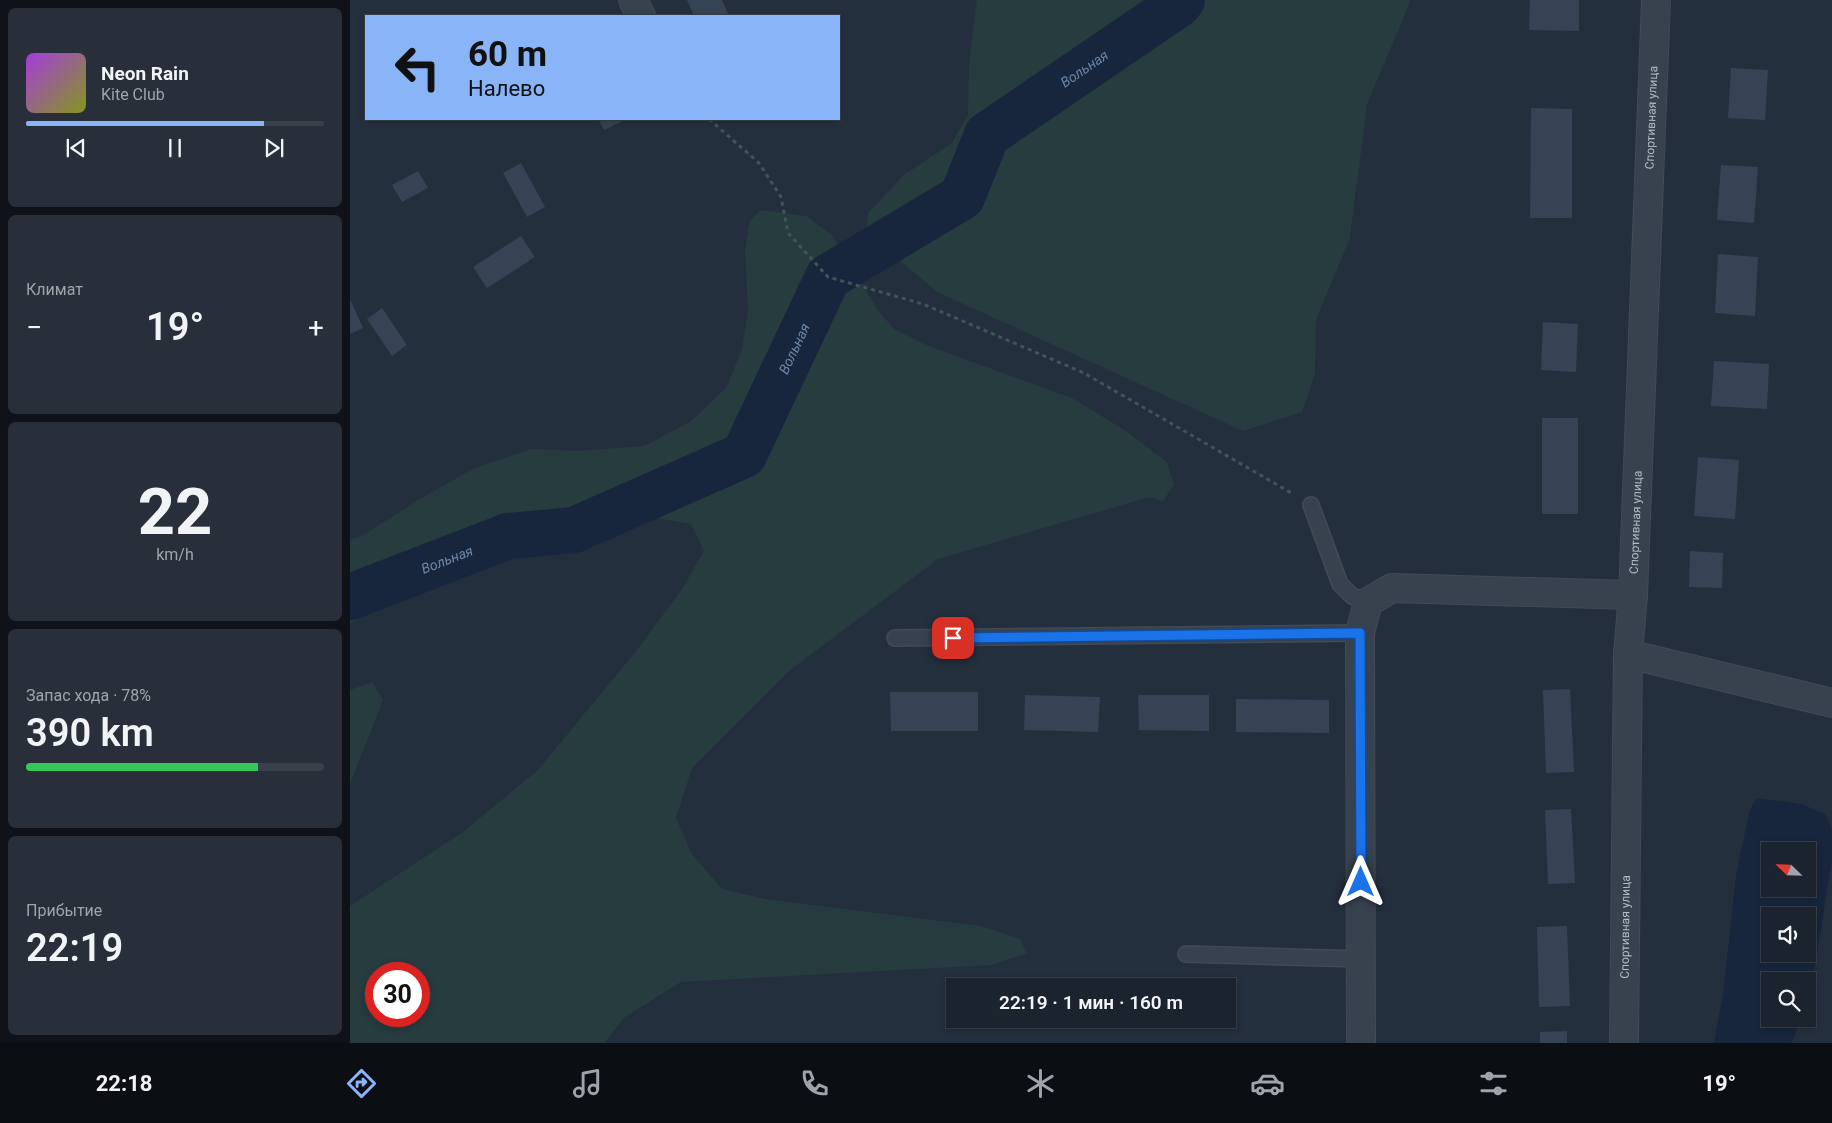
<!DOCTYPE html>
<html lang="ru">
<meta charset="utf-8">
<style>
body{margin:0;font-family:Roboto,sans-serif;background:#282f3a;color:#f1f3f6;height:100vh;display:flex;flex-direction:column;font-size:19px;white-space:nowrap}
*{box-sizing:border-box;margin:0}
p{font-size:16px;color:#a0a4aa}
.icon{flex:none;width:28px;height:28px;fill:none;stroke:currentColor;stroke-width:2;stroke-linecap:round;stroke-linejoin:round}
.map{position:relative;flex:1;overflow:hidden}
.panel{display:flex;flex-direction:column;gap:8px;padding:8px;background:#0f1319;width:350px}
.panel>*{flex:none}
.banner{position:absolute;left:15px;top:15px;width:475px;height:105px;border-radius:0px;box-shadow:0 2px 8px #0003,0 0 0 1px #39404a;background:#8ab4f8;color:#111;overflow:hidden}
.needle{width:32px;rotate:293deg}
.buttons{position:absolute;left:1411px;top:842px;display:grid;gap:10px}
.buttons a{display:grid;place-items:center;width:55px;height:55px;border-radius:0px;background:#1b232e;box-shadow:0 2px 8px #0003,0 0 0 1px #39404a;font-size:25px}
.speed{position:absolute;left:15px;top:962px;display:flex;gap:10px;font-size:25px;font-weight:700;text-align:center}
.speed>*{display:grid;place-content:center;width:65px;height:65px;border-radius:50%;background:#1b232e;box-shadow:0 2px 8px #0003,0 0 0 1px #39404a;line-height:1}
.speed .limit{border:8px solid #d22;background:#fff;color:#111}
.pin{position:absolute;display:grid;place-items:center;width:42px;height:42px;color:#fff;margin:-21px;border-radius:10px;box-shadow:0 2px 8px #0006}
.me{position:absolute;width:55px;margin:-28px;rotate:0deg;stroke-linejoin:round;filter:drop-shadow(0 0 4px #0008)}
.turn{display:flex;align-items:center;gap:18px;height:105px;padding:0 20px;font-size:22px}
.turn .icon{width:65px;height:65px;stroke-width:2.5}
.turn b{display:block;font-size:35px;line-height:42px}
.big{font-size:38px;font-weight:600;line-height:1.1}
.panel .card{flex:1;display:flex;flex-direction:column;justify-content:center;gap:8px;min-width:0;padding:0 18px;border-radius:8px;background:#282f3a}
.panel .dial{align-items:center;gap:0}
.dial b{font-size:65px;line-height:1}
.song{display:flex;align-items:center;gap:15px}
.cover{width:60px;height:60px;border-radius:8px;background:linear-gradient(135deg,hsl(280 70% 55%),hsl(70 70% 35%))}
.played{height:5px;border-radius:2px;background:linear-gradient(90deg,#8ab4f8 80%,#39404a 80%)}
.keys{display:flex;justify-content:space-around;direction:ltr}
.heat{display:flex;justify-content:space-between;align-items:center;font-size:28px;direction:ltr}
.charge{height:8px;border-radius:4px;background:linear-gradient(90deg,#34c759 78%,#39404a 0)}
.trip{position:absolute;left:596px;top:978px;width:290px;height:50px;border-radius:0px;background:#1b232e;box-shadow:0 2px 8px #0003,0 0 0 1px #39404a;font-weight:600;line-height:50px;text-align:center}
.dock{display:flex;height:80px;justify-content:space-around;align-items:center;background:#0b0e12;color:#a0a4aa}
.dock .icon{width:35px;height:35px}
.dock .current{color:#8ab4f8}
.dock b{font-size:22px;color:#f1f3f6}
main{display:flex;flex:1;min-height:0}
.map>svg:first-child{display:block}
.green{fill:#263c3f;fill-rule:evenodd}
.water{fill:#17263c;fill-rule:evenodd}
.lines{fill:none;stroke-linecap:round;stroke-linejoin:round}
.river{stroke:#17263c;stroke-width:46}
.building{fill:#364354}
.lane-casing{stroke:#414a57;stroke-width:18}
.street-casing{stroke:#414a57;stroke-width:30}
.path{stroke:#3f5557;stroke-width:3;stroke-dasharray:4 4;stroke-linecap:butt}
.lane{stroke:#38414e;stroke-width:15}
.street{stroke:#38414e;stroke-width:28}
.route-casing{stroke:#114b97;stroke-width:12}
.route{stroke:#1a73e8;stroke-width:9}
.labels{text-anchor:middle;stroke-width:5;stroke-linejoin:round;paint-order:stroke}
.street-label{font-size:12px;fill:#b4bcc9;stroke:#1d2633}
.water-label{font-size:14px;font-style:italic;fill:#6d86a8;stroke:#1d2633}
</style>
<main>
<section class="panel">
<div class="card">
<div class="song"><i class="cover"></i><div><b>Neon Rain</b><p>Kite Club</p></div></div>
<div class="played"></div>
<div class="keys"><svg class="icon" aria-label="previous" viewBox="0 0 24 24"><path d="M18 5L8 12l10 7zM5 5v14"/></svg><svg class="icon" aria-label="pause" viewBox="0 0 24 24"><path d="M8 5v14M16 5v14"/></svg><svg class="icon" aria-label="next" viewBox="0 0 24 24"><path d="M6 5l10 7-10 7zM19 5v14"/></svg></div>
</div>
<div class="card"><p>Климат</p>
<div class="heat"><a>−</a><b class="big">19°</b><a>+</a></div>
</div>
<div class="card dial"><b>22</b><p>km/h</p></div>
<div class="card"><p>Запас хода · 78%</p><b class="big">390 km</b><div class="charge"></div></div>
<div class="card"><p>Прибытие</p><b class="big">22:19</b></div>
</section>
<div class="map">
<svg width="1482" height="1043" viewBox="0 0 1482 1043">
<rect width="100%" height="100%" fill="#242f3e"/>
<path class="green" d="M627,0h434l-44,104 -17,134 -34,82 -1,54 -13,38 -59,19 -306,-139 -71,-60 2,-19 36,-38 48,-32 16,-29 1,-52z
M411,210l45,6 26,19 47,77 15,17 32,16 146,53 54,33 41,31 7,23 -11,16 -14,-4 -211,62 -148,111 -98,98 -16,50 16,36 30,35 43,10 216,27 39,13 7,14 -36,12 -310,17 -56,35 -21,26h-254v-137l113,-74 75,-62 99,-120 45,-61 22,-38 -13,-27 -57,-10 -74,31 -103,28 -88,38 -19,13v-84l15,-6 60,-38 50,-28 57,-19 45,2 67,-5 46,-24 36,-34 16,-38 6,-40 -3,-60 5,-30zM26,974h43v42h-43z
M22,682l11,18 -33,84v-94z"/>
<path class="water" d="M1407,798l44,6 24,10 7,15v31l-22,136 -2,5v-20h-38v38h31l-10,24h-77l10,-56 12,-112 14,-66zM1420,851h38v38h-38zM1420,916h38v38h-38z"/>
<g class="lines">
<path class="river" id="s1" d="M0,597l158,-61 66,-6 170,-75 84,-178 134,-80 25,-62 192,-131 3,-4"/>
</g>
<path class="building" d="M337,0h35l7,16h-35z
M1180,0h49v31l-50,-1z
M1381,68l37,2 -3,50 -37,-2z
M1181,108l41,1v109h-42z
M248,119h29l-23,11z
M171,163l24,44 -18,10 -24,-44z
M1371,165l37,2 -4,56 -37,-3z
M68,171l10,17 -26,14 -10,-17z
M171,236l14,21 -48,31 -14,-21z
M1368,254l40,3 -3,59 -40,-3z
M0,299l13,29 -13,6z
M32,308l25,37 -15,11 -25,-37z
M1193,322l35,2 -2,48 -35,-2z
M1364,361l55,3 -2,45 -56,-3z
M1192,418h36v96h-36z
M1348,457l41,3 -4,59 -41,-3z
M1340,551l33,2 -1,35 -33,-1z
M1220,689l4,83 -28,1 -3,-83z
M540,692h88v39h-87z
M675,695l75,2 -2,35 -74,-2z
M788,695h71v36l-70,-1z
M886,699l93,1v33l-93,-1z
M1221,809l4,74 -27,1 -3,-74z
M1217,926l3,80 -31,1 -2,-80z
M1217,1031v12h-27v-11z"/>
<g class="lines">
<defs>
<path id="lane" d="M961,505l29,79 12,12 16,6
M545,638l465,-5
M836,954l175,5"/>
<g id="street">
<path d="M283,0l8,16"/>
<path d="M1278,654l204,49"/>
<path d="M1011,1043l-1,-410 8,-31 24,-14 241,7"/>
<path id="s2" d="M1274,1043l4,-389 5,-59 23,-595"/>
</g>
</defs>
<use href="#lane" class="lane-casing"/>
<use href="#street" class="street-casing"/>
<path class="path" d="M359,119l50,44 22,34 7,36 40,44 95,27 161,69 209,121"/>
<use href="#lane" class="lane"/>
<use href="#street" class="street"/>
</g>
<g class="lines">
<defs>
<path id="route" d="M603,638l407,-5 1,249"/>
</defs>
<use href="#route" class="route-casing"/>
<use href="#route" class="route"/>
</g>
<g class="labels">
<g class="street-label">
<text dy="4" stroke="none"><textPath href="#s2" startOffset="926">Спортивная улица</textPath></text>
<text dy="4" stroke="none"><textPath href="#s2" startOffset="521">Спортивная улица</textPath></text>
<text dy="4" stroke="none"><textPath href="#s2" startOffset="116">Спортивная улица</textPath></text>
</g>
<g class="water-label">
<text dy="5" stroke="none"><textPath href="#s1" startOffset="959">Вольная</textPath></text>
<text dy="5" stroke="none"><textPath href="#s1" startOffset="539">Вольная</textPath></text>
<text dy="5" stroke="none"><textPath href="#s1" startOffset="104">Вольная</textPath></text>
</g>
</g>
</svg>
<div class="buttons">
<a><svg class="needle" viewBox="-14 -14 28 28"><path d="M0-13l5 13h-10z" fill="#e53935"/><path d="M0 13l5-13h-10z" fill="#a0a4aa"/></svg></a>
<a><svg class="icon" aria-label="sound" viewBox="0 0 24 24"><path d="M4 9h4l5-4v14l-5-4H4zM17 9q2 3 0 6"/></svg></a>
<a><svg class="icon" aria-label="search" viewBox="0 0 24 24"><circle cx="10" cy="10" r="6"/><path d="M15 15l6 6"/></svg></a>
</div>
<div class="speed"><div class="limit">30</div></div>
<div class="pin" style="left:603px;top:638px;background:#d93025"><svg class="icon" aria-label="arrive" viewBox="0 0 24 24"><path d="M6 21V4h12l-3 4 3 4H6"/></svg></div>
<svg class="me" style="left:1011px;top:882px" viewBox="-20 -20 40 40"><path d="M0-17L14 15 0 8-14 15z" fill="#1a73e8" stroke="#fff" stroke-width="4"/></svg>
<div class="trip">22:19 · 1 мин · 160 m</div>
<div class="banner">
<div class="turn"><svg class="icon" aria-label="left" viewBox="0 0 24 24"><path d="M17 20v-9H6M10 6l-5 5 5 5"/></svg><div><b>60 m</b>Налево</div></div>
</div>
</div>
</main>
<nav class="dock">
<b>22:18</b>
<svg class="icon current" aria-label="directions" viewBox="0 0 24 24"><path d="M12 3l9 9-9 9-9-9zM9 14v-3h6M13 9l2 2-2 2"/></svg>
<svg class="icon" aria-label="music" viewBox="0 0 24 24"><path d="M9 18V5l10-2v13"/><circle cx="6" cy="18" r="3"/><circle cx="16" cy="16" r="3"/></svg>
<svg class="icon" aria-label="phone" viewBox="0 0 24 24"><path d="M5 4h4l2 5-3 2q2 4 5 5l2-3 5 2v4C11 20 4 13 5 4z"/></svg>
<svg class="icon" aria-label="climate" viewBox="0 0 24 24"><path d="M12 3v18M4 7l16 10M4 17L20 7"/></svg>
<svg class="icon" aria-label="car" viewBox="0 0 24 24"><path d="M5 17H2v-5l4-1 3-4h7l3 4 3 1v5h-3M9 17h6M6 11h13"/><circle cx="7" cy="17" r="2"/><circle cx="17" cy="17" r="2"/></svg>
<svg class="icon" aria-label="filters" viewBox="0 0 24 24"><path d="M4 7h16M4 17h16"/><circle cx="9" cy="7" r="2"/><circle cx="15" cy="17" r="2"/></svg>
<b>19°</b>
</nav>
